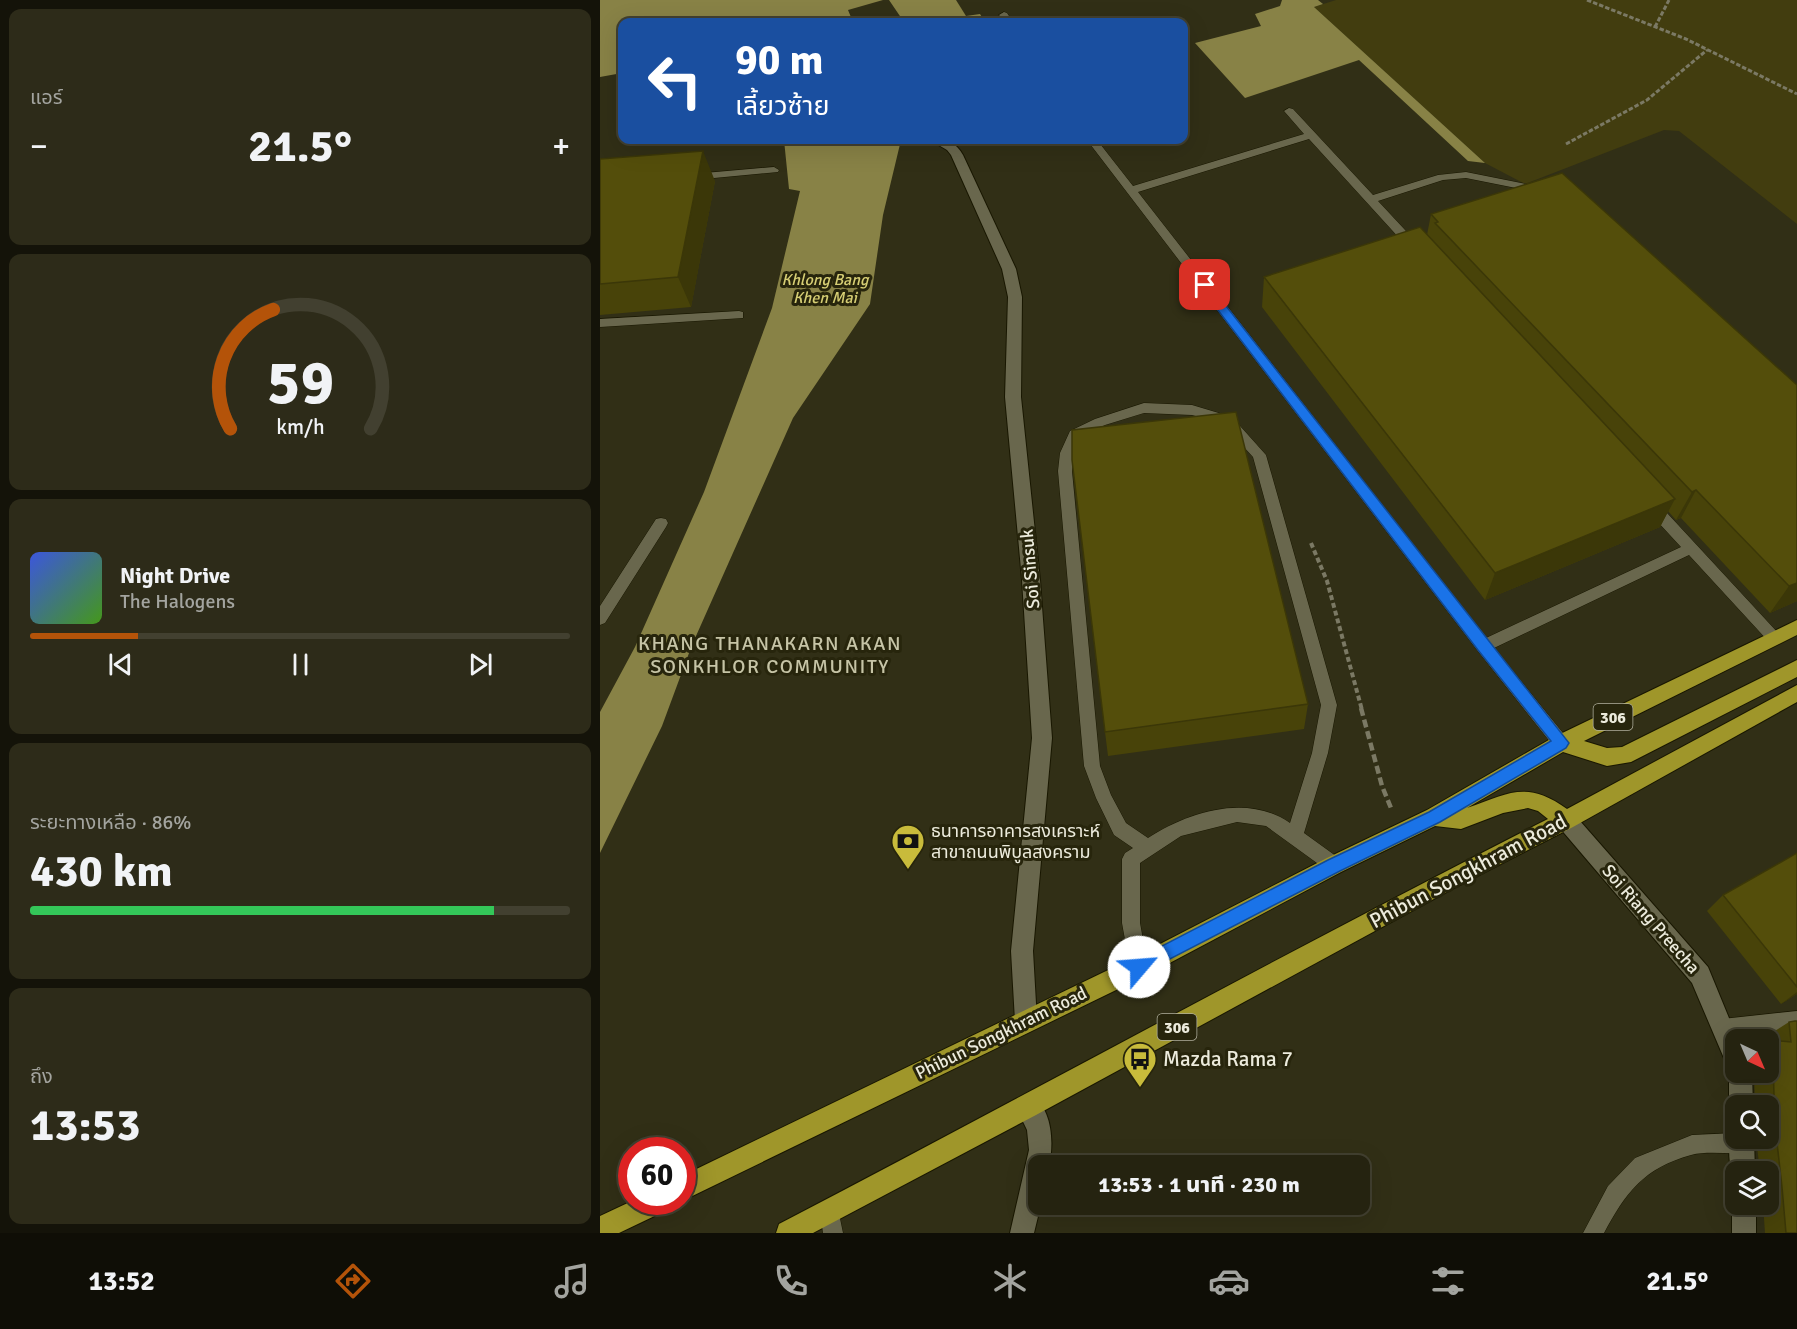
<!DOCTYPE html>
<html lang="th">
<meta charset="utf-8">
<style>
body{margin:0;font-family:Signika,"Noto Sans Thai",sans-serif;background:#2d2b19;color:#f1f3f6;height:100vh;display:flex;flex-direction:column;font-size:22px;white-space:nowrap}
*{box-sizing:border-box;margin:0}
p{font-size:20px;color:#a3a49f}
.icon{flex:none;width:33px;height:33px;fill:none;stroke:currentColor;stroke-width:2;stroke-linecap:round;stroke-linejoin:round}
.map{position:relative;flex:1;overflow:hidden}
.sheet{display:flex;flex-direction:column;gap:9px;padding:9px;background:#141309;width:600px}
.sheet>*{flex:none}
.guide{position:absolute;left:18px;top:18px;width:570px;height:126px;border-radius:12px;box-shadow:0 6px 24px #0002,0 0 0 2px #424030;background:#1a4fa0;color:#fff;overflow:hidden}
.needle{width:39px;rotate:136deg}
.fabs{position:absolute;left:1125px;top:1029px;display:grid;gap:12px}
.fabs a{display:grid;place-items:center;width:54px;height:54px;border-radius:12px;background:#252310;box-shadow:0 6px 24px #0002,0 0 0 2px #424030;font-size:30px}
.speed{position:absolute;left:18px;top:1137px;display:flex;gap:12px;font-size:30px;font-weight:700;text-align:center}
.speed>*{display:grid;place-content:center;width:78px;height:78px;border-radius:50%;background:#252310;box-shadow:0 6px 24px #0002,0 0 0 2px #424030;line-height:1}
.speed .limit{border:9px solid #d22;background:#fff;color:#111}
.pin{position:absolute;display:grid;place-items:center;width:51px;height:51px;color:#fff;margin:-26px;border-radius:12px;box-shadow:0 3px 9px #0006}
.me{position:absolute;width:66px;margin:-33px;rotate:63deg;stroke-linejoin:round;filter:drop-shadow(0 0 4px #0008)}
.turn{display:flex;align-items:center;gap:21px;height:126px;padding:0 18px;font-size:27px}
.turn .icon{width:78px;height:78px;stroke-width:2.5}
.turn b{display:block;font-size:42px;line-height:51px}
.big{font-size:45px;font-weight:800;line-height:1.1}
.sheet .widget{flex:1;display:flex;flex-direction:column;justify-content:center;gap:9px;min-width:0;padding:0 21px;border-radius:12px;background:#2d2b19}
.sheet .dial{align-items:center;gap:0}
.dial svg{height:156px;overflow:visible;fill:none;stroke:#424030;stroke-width:7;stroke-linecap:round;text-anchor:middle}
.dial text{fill:#f1f3f6;stroke:none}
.song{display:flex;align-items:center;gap:18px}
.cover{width:72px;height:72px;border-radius:9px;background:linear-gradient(135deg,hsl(230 70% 55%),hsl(100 70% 35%))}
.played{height:6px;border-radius:3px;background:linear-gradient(90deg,#b45309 20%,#424030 20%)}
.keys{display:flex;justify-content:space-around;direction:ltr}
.heat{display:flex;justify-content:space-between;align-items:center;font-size:33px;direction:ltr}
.charge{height:9px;border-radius:4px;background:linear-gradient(90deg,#34c759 86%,#424030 0)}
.trip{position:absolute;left:428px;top:1155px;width:342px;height:60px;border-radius:12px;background:#252310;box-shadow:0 6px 24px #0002,0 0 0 2px #424030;font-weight:800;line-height:60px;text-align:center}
.tabs{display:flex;height:96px;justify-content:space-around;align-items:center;background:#0f0e06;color:#a3a49f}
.tabs .icon{width:42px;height:42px}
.tabs .current{color:#b45309}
.tabs b{font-size:27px;color:#f1f3f6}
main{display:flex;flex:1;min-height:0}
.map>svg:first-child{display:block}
.green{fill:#423d0f}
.water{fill:#888246}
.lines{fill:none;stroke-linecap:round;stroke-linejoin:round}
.lane-casing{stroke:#191701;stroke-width:1}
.street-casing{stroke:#191701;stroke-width:2}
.primary-casing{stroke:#191701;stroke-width:2}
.path-far2{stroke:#7b7964;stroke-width:3;stroke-dasharray:4.5 2;stroke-linecap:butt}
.path-far1{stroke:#7b7964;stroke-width:4;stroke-dasharray:5 3;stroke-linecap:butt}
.path{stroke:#7b7964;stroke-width:4.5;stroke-dasharray:8 4;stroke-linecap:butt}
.lane{fill:#69674d;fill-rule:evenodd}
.street{fill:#69674d;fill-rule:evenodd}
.primary{fill:#9f962a;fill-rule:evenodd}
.wall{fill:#484309}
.shaded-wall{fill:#3b3708}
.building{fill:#544e0b;stroke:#3b3708;stroke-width:1.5}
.route{fill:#1a73e8;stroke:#114b97;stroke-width:1.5}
.labels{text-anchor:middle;stroke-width:6;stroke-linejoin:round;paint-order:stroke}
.far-water-label{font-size:16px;font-style:italic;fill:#d6ce74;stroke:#27250c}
.shield{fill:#27250c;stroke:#b1b09e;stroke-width:1.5}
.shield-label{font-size:16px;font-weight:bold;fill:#ecebdc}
.street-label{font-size:18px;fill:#ecebdc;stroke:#27250c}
.poi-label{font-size:18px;fill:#ecebdc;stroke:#27250c;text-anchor:start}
.neighbourhood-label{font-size:20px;letter-spacing:1.5px;fill:#c6c4a6;stroke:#27250c}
.near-street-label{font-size:21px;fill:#ecebdc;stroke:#27250c}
.near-poi-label{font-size:21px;fill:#ecebdc;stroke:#27250c;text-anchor:start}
</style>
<main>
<section class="sheet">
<div class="widget"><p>แอร์</p>
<div class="heat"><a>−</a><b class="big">21.5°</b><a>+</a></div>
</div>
<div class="widget dial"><svg viewBox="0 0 100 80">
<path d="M14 69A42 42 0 1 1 86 69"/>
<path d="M14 69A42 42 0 0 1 36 8" stroke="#b45309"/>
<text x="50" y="56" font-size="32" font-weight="700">59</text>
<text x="50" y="72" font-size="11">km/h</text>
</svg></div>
<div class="widget">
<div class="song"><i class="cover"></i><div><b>Night Drive</b><p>The Halogens</p></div></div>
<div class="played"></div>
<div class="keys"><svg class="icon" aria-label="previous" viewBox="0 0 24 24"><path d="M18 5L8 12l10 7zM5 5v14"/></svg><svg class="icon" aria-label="pause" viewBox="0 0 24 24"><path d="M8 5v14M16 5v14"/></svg><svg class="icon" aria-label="next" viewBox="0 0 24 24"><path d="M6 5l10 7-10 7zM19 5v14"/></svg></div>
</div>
<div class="widget"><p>ระยะทางเหลือ · 86%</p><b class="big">430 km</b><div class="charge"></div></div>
<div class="widget"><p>ถึง</p><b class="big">13:53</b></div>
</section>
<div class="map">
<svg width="1197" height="1233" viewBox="0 0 1197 1233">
<rect width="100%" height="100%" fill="#312f16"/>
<path class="green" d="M736,0h461v224l-118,-93 -15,-1 -139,54 -40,-21 -171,-156z"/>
<path class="water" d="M0,0h283l-35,10 5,12h-231v51l-22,4z
M289,0h67l10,16 14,-2 5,8h-81z
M682,0h36l5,4 -9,3 171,156 -17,-2 -109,-101 -114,38 -50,-55 66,-17 -6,-12 25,-8z
M184,140h117l-18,75 -13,89 -77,114 -101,227 -30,81 -62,127v-141l35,-65 69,-155 68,-184 28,-117 -11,-2z"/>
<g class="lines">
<defs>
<path id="lane" d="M404,12l3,1 6,9h-8l-6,-7z
M689,108l4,1 80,86 65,-20 28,-3 75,15 6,3 -6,3 -75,-15 -23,2 -65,21 41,44v6h-8l-102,-112 -171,53 348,446 195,-91 -36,-39 -2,-4 7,-5 5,1 124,134 3,4 -3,4 -5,2 -5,-2 -80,-87 -195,93 73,90 2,5 -2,5 -6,2 -6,-2 -77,-97 -391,-511h10l36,46 171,-52 -20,-23z
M174,167l5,3 -1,2 -85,8 -5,-3 5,-3z
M139,311l4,1v6l-143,9v-8z
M544,403l48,2 40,12 34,38 71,250 -9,48 -24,80 36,26 3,6 -3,6 -6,2 -6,-2 -62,-45 -29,-4 -56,14 -41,27v60l8,44 -3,6 -6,3 -6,-3 -3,-6 -8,-44v-64l3,-6 8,-5 -19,-13 -18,-37 -12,-32 -26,-295 2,-18 10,-22 25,-12zM544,413l48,2 30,8 31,34 68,248 -9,48 -22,70c-43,-30 -102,-11 -142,15l-22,-15 -15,-28 -11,-29 -28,-295 2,-18 6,-16 25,-12z
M61,518l5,1 2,4 -2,4 -61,96 -5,2v-19l56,-87z
M1197,1011v18l-75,8 -7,-2 -2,-7 2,-7 7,-2z
M1136,1133v5h14l2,5 -3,7 -7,3c-16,1 -36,-2 -51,2 -47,13 -65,37 -87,78h-21l25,-47 27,-28 57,-23z
M230,1201l7,3 6,29h-20l-3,-22 3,-7z"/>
<path id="street" d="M330,140c15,-2 25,1 33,15l53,114 6,28 -1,100 19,183 12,158 -19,213 4,70 -3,8 -8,3 -8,-3 -3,-8 -4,-70 21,-213 -10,-158 -17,-183 3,-100 -6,-28 -51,-114 -4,-5z
M966,811l7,2 135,154 30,73h-2v32h16l1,34h-17v9l-3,-1 -4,-8v-36l-37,-87 -133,-156 -3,-7 3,-7z
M428,1095c25,10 26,48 21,71h-11v38h3l-7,29h-24l19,-83 -2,-20 -11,-23 4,-8z
M1136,1129v9h18l1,34h-19v9c-8,-12 -10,-41 0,-52z
M1135,1195l1,9h20v29h-24v-29z"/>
<path id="primary" d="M1197,620v15l-213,106 23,7 15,-1 175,-87v17l-166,85 -24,4 -44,-14 -96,56c42,-15 60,-28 100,1l230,-124v17l-224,125 -119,61 -418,227 -223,118h-37l3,-9c257,-134 511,-274 769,-405l-10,-8 -10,-3 -25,5 -42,16 -26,-3 -94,46 -194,103 -465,226v-25l449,-217 196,-101 100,-48 127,-73z
M32,1201l36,1 -3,9 -46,22h-19v-17z"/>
</defs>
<use href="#lane" class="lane-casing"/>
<use href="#street" class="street-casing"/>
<use href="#primary" class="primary-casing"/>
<path class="path-far2" d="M987,0l99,39 111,55
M1055,27l14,-27
M966,144l81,-44 60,-50"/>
<path class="path-far1" d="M711,543l16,38 35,129"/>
<path class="path" d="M761,708l21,78 9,22"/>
<use href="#lane" class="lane"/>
<use href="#street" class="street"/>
<use href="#primary" class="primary"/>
</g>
<path class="wall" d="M0,159l115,22 -24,126 -91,8z
M962,173l235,428 -27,12 -89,-95 -5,2 -8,-9 -8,16 -175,73 -223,-293 2,-30 163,-42 4,-21z
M708,704l-4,25 -196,27 -3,-24z
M1197,853v141l-16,10 -74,-93 16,-16z
M1197,1021v212h-32l-2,-29h5v-32h-8l-4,-34h12v-32h-13l-1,-34h14v-32h3l-1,-6 19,-12z"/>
<path class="shaded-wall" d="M103,151l12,30 -24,126 -13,-30z
M1096,490l-15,28 -5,2 16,-28z
M1075,499l-15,28 -175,73 10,-27z
M1197,583v18l-27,12 19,-27z
M1197,992v2l-16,10z"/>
<path class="building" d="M103,151l-25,126 -78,7v-125z
M962,173l235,212v198l-8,3 -93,-96 -4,2 -257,-269 3,-1 -7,-8z
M820,227l255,272 -180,74 -231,-296z
M636,412l72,292 -203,28 -33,-272v-30z
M1197,853v134l-74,-92z
M1195,1021h2v212h-11l-4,-46 -10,-89 2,-3 -1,-35 -5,-1v-19l23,2 -2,-20z"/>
<path class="route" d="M605,282l3,1 361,460 -3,5 -126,74 -100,49 -201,104 -6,-3 -2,-5 2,-6 195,-101 101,-48 122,-71 -73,-91 -277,-362 -2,-3z"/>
<defs>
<symbol id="bank-pin" viewBox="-11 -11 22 30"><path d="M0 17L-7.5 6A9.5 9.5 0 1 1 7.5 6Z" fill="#c8bb3b" stroke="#27250c"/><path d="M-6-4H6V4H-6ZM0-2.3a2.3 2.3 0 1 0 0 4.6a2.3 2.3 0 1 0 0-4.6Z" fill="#111"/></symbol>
<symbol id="bus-pin" viewBox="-11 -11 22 30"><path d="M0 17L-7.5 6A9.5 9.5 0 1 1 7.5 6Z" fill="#c8bb3b" stroke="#27250c"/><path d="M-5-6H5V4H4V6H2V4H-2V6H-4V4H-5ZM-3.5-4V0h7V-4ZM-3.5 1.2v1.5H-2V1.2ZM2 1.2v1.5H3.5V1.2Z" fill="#111"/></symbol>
</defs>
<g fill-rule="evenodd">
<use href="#bank-pin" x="289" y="822" width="38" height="52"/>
<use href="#bus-pin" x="521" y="1040" width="38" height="52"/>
</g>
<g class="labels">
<g class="far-water-label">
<text x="225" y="285">Khlong Bang<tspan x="225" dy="18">Khen Mai</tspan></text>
</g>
<g class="shield">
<rect x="993.5" y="704" width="39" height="26" rx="4.5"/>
<rect x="557.5" y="1014" width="39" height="26" rx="4.5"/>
</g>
<g class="shield-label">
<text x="1013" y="723">306</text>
<text x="577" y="1033">306</text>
</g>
<g class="street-label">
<text transform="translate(430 569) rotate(-95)" y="6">Soi Sinsuk</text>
<text transform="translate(1051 919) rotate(49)" y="6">Soi Riang Preecha</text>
<text transform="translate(401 1033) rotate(-26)" y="6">Phibun Songkhram Road</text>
</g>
<g class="poi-label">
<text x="331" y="837">ธนาคารอาคารสงเคราะห์<tspan x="331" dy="21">สาขาถนนพิบูลสงคราม</tspan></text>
</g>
<g class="neighbourhood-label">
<text x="170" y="650">KHANG THANAKARN AKAN<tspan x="170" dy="23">SONKHLOR COMMUNITY</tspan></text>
</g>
<g class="near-street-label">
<text transform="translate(868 871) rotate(-28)" y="7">Phibun Songkhram Road</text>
</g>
<g class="near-poi-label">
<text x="563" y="1066">Mazda Rama 7</text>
</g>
</g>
</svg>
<div class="fabs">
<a><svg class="needle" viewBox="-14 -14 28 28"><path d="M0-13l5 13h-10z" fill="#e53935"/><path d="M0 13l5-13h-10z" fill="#a3a49f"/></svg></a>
<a><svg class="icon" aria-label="search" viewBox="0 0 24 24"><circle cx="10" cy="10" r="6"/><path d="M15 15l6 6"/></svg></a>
<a><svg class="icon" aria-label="layers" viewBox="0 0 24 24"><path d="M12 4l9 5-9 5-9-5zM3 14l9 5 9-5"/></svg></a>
</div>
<div class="speed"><div class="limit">60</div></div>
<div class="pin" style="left:605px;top:285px;background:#d93025"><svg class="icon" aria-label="arrive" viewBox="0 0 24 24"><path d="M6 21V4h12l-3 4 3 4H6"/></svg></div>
<svg class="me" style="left:539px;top:967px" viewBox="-20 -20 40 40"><circle r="19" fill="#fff"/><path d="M0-13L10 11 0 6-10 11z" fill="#1a73e8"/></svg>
<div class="trip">13:53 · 1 นาที · 230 m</div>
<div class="guide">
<div class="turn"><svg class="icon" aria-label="left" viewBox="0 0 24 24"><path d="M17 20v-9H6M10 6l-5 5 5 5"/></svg><div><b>90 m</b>เลี้ยวซ้าย</div></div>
</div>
</div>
</main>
<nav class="tabs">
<b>13:52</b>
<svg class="icon current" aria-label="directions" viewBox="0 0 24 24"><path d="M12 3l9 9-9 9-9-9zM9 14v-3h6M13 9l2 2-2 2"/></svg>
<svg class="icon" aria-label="music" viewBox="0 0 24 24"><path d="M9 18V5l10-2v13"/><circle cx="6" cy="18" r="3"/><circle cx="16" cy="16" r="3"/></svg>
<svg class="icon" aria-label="phone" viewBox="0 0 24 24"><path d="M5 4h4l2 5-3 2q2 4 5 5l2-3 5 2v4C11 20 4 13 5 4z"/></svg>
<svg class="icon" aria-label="climate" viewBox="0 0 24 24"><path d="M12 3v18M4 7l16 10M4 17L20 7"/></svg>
<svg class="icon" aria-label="car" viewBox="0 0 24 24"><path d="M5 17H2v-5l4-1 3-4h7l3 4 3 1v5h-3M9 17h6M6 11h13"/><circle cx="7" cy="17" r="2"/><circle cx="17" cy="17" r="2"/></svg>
<svg class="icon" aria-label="filters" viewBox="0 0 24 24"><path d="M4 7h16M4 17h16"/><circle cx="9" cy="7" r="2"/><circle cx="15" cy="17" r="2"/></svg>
<b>21.5°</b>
</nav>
